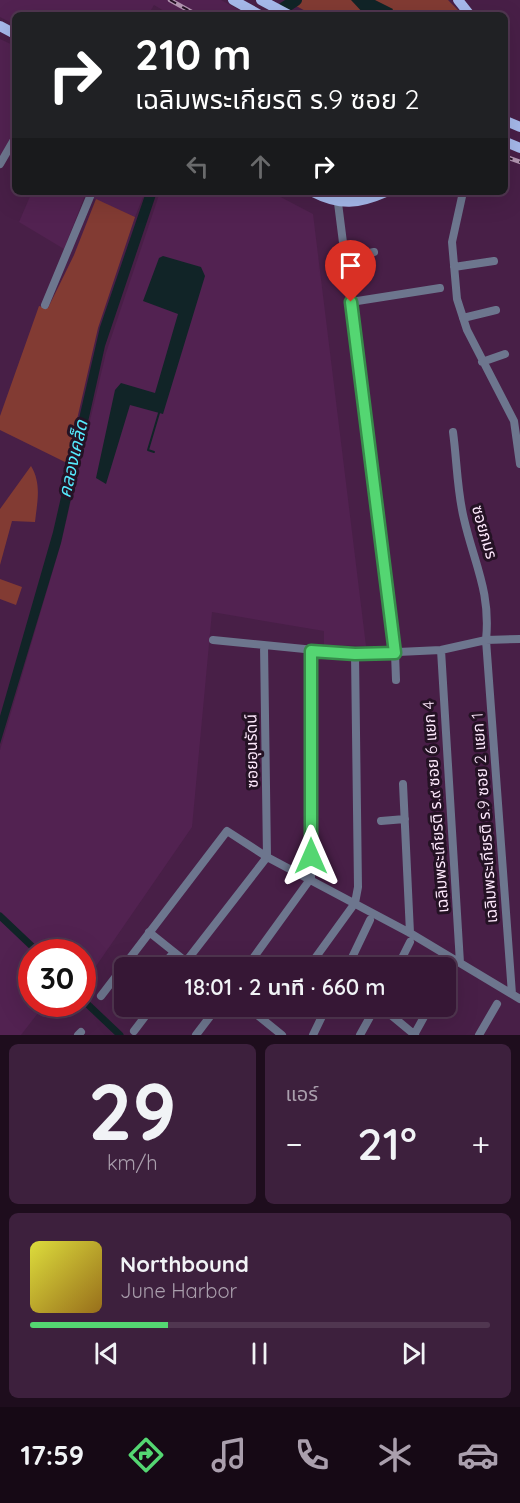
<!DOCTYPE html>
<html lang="th">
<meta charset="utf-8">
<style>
body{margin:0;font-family:Quicksand,"Noto Sans Thai",sans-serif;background:#3d203d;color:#f1f3f6;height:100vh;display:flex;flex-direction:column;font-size:22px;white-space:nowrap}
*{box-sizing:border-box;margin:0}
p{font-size:20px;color:#aa9fad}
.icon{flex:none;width:33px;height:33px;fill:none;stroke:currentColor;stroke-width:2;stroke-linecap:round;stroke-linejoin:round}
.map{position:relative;height:1035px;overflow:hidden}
.sheet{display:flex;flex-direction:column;gap:9px;padding:9px;background:#1e0d1d;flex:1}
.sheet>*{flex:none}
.top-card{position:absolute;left:12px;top:12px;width:496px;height:183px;border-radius:9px;box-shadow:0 6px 24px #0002,0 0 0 2px #503650;background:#202124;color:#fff;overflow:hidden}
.speed{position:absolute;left:18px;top:939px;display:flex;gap:12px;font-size:30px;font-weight:700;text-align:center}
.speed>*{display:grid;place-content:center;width:78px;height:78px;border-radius:50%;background:#361735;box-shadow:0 6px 24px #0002,0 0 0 2px #503650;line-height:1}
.speed .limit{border:9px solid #d22;background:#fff;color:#111}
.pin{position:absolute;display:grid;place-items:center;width:51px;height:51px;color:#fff;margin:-62px -26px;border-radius:50% 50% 50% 0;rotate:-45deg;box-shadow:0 0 6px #0007}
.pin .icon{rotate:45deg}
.me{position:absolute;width:66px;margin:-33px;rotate:0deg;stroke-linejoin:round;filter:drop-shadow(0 0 4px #0008)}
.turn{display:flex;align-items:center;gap:21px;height:126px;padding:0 24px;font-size:27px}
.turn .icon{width:78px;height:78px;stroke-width:2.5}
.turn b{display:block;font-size:42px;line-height:51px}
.lanes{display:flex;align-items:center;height:57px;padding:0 24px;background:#0003;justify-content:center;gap:30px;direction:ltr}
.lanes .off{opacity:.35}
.big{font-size:45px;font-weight:600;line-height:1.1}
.sheet .card{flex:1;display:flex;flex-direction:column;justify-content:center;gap:9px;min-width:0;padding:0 21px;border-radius:9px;background:#3d203d}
.sheet .dial{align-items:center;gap:0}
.dial b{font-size:78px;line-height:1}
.song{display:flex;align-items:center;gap:18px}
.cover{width:72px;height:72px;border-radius:9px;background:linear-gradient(135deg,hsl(60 70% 55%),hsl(40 70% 35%))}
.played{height:6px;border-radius:3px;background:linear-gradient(90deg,#54d672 30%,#503650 30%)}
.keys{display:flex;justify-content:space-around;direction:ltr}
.heat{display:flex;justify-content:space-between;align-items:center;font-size:33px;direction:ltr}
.sheet .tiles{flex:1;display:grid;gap:9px;grid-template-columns:1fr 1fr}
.card:last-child{grid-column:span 2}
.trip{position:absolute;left:114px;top:957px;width:342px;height:60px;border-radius:9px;background:#361735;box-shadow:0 6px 24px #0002,0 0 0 2px #503650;font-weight:600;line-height:60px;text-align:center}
.tabs{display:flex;height:96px;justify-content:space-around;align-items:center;background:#160915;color:#aa9fad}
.tabs .icon{width:42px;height:42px}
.tabs .active{color:#54d672}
.tabs b{font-size:27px;color:#f1f3f6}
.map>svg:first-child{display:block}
.built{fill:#522251}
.green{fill:#823b33}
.water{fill:#112427}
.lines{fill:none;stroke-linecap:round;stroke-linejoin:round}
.stream{stroke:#112427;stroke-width:2}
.canal{stroke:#112427;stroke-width:7}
.river{stroke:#112427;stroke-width:12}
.minor{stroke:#6d768e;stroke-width:8}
.major{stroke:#a6b9eb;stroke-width:10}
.rail-casing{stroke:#b295b1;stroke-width:4.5}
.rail{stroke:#241224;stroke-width:2;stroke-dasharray:7;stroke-linecap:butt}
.route-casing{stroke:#378b4a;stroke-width:15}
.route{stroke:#54d672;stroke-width:10}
.labels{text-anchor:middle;stroke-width:6;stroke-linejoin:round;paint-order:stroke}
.street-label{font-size:16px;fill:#fee9fd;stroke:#241224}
.water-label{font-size:18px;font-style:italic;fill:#55e9fd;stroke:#241224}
</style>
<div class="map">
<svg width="520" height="1035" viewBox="0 0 520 1035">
<rect width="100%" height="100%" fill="#481f47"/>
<path class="built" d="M0,0h221l27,15h-77l-17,-10 -6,10h-133v10l-15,-8z
M0,39l15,7v86l-15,25z
M32,192h113l-10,25 -50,-22 -21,54 -45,-27z
M160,192h111l42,22 53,432 -42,-1v-14l-112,-19 -20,215 -109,158 -1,-33h-50v52h13l-24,31h-21v-285l61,-207 45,-190z"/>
<path class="green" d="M285,0h163l15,15h-150z
M96,199l39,18 -37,111 -31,135 -67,-33v-14l39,-110 9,2 26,-53z
M31,466c11,18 6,37 4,56l-23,-1 -12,44v-56z
M0,579l22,8 -6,18 -16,-6z"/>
<path class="water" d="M351,0h24l18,9 -3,6h-25z
M146,192h11l-52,154 -44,197 -61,201v-28l53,-184 47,-205z
M163,256l38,11 4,9 -42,138 -33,-9 -24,79 -10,-6 19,-88 6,-7 34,10 23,-79 -35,-13 16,-43z"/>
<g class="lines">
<path class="stream" d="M154,452l-6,-2 11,-37"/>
<path class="canal" d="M0,916l38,36
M82,999l38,36"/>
<path class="river" d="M273,15l23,-15"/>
<path class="minor" d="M0,164l15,-26
M463,192l-11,50 5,57 10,31 47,91 6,43
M338,203l57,450 1,27
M345,258l29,-6
M454,267l40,-6
M351,302l89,-14
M45,305l47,-113
M463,318l33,-8
M482,362l23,-8
M453,432c4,29 4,59 11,87 10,44 27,73 22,121l26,354
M213,640l142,14 86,-4 45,-10 34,-1
M441,650l19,313
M403,784l7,149
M381,821l24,-2
M149,932l45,36
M163,965l11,-13
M181,968l86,-111 -3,-212
M246,968l65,-90v-227
M308,968l47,-65 3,-16 -3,-233
M347,968l23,-48
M397,968l13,-26
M446,980l6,-11
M101,996l126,-165 40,26 143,76 110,66
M246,1006l36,29
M380,1006l35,29
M134,1031l19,-25
M78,1035l3,-3
M196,1035l22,-29
M313,1035l14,-29
M360,1035l16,-29
M414,1035l16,-29
M479,1035l18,-31"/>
<path class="major" d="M233,0l27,15
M261,0l28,15
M458,0l12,15
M0,26l15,8
M506,121l14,6
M506,142l14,6
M313,192c27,14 46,12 73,0"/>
<defs>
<path id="rail" d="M170,0l27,15
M506,157l14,5"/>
</defs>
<use href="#rail" class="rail-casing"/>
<use href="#rail" class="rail"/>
</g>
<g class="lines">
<defs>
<path id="route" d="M311,856v-205l44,3 40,-1 -44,-351"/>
</defs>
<use href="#route" class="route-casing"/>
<use href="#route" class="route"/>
</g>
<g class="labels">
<g class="street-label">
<text transform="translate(485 532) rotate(74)" y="6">ซอยภมร</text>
<text transform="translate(251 751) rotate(-91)" y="6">ซอยอุนรัดน์</text>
<text transform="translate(435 807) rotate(-94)" y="6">เฉลิมพระเกียรติ ร.๙ ซอย 6 แยก 4</text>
<text transform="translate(484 818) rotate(-94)" y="6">เฉลิมพระเกียรติ ร.9 ซอย 2 แยก 1</text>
</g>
<g class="water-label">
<text transform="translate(73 459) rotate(-77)" y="6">คลองเคล็ด</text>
</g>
</g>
</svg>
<div class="speed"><div class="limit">30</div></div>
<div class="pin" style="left:351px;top:302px;background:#d93025"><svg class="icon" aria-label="arrive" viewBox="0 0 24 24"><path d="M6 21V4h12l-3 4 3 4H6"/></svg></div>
<svg class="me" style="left:311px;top:856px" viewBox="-20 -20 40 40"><path d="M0-17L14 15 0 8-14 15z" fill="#54d672" stroke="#fff" stroke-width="4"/></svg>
<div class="trip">18:01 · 2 นาที · 660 m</div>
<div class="top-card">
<div class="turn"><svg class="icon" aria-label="right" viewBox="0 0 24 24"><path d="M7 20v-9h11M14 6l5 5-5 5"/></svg><div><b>210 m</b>เฉลิมพระเกียรติ ร.9 ซอย 2</div></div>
<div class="lanes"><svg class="icon off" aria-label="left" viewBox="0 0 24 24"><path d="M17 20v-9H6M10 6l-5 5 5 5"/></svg><svg class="icon off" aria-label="ahead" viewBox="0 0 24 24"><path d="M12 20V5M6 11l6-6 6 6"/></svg><svg class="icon" aria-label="right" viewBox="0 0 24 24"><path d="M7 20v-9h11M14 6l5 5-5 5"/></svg></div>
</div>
</div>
<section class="sheet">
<div class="tiles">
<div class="card dial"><b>29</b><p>km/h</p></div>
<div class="card"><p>แอร์</p>
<div class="heat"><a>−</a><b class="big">21°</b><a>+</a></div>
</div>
<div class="card">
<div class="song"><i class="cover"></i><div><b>Northbound</b><p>June Harbor</p></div></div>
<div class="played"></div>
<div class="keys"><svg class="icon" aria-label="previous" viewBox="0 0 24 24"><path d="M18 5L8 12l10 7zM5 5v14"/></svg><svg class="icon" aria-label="pause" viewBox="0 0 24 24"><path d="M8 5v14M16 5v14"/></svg><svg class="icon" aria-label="next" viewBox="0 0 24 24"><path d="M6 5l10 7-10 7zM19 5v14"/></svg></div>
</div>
</div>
</section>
<nav class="tabs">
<b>17:59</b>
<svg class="icon active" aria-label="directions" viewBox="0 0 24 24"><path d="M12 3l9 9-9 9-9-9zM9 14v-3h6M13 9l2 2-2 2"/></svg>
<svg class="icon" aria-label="music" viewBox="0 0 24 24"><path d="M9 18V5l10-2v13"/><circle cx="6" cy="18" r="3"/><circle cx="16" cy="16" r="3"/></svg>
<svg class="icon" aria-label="phone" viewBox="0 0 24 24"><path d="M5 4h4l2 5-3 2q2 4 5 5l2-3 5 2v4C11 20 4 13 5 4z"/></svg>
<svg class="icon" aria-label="climate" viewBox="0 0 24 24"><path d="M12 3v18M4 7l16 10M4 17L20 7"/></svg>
<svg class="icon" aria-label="car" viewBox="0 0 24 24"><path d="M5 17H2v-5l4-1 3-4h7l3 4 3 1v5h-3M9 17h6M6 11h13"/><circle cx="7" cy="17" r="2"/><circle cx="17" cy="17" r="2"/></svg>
</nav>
